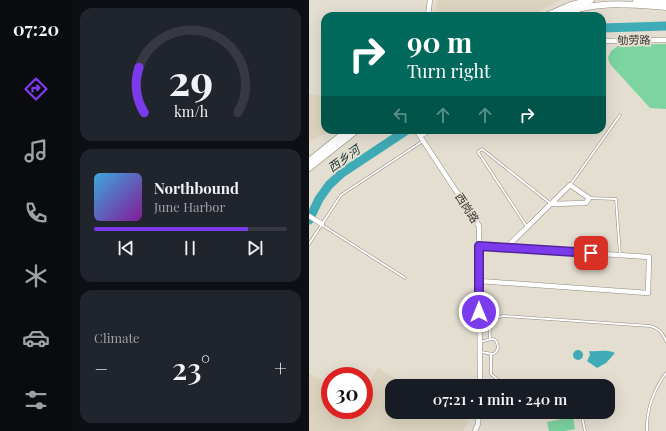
<!DOCTYPE html>
<meta charset="utf-8">
<style>
body{margin:0;font-family:"Playfair Display","Noto Sans SC",serif;background:#20242c;color:#f1f3f6;height:100vh;display:flex;flex-direction:column;font-size:15px;white-space:nowrap}
*{box-sizing:border-box;margin:0}
p{font-size:13px;color:#9ea1a6}
.icon{flex:none;width:22px;height:22px;fill:none;stroke:currentColor;stroke-width:2;stroke-linecap:round;stroke-linejoin:round}
.map{position:relative;flex:1;overflow:hidden}
.side{display:flex;flex-direction:column;gap:8px;padding:8px;background:#0d0f14;width:237px}
.side>*{flex:none}
.guide{position:absolute;left:12px;top:12px;width:285px;height:122px;border-radius:12px;box-shadow:0 4px 16px #0002;background:#00695c;color:#fff;overflow:hidden}
.speed{position:absolute;left:12px;top:367px;display:flex;gap:8px;font-size:20px;font-weight:700;text-align:center}
.speed>*{display:grid;place-content:center;width:52px;height:52px;border-radius:50%;background:#171b24;box-shadow:0 4px 16px #0002;line-height:1}
.speed .limit{border:6px solid #d22;background:#fff;color:#111}
.pin{position:absolute;display:grid;place-items:center;width:34px;height:34px;color:#fff;margin:-17px;border-radius:8px;box-shadow:0 2px 6px #0006}
.me{position:absolute;width:44px;margin:-22px;rotate:0deg;stroke-linejoin:round;filter:drop-shadow(0 0 3px #0008)}
.turn{display:flex;align-items:center;gap:14px;height:84px;padding:0 20px;font-size:18px}
.turn .icon{width:52px;height:52px;stroke-width:2.5}
.turn b{display:block;font-size:28px;line-height:34px}
.lanes{display:flex;align-items:center;height:38px;padding:0 20px;background:#0003;justify-content:center;gap:20px;direction:ltr}
.lanes .off{opacity:.35}
.big{font-size:30px;font-weight:600;line-height:1.1}
.side .tile{flex:1;display:flex;flex-direction:column;justify-content:center;gap:6px;min-width:0;padding:0 14px;border-radius:12px;background:#20242c}
.side .dial{align-items:center;gap:0}
.dial svg{height:104px;overflow:visible;fill:none;stroke:#363941;stroke-width:7;stroke-linecap:round;text-anchor:middle}
.dial text{fill:#f1f3f6;stroke:none}
.song{display:flex;align-items:center;gap:12px}
.cover{width:48px;height:48px;border-radius:6px;background:linear-gradient(135deg,hsl(200 70% 55%),hsl(290 70% 35%))}
.played{height:4px;border-radius:2px;background:linear-gradient(90deg,#7c3aed 80%,#363941 80%)}
.keys{display:flex;justify-content:space-around;direction:ltr}
.heat{display:flex;justify-content:space-between;align-items:center;font-size:22px;direction:ltr}
.trip{position:absolute;left:76px;top:379px;width:230px;height:40px;border-radius:12px;background:#171b24;box-shadow:0 4px 16px #0002;font-weight:600;line-height:40px;text-align:center}
main{display:flex;flex:1;min-height:0}
.tabs{display:flex;flex-direction:column;width:72px;justify-content:space-around;align-items:center;background:#090b0e;color:#9ea1a6}
.tabs .icon{width:28px;height:28px}
.tabs .on{color:#7c3aed}
.tabs b{font-size:18px;color:#f1f3f6}
.map>svg:first-child{display:block}
.built{fill:#ddd4c0}
.green{fill:#7cd4a0}
.water{fill:#3fabb6}
.lines{fill:none;stroke-linecap:round;stroke-linejoin:round}
.river{stroke:#3fabb6;stroke-width:9}
.service-casing{stroke:#908a7e;stroke-width:3}
.minor-casing{stroke:#908a7e;stroke-width:5.5}
.secondary-casing{stroke:#908a7e;stroke-width:7}
.service{stroke:#fff;stroke-width:2}
.minor{stroke:#fff;stroke-width:4.5}
.secondary{stroke:#fff;stroke-width:6}
.route-casing{stroke:#51269a;stroke-width:10}
.route{stroke:#7c3aed;stroke-width:7}
.labels{text-anchor:middle;stroke-width:4;stroke-linejoin:round;paint-order:stroke}
.street-label{font-size:11px;fill:#36342f;stroke:#e4ded1}
.water-label{font-size:12px;font-style:italic;fill:#233c3e;stroke:#e4ded1}
</style>
<main>
<nav class="tabs">
<b>07:20</b>
<svg class="icon on" aria-label="directions" viewBox="0 0 24 24"><path d="M12 3l9 9-9 9-9-9zM9 14v-3h6M13 9l2 2-2 2"/></svg>
<svg class="icon" aria-label="music" viewBox="0 0 24 24"><path d="M9 18V5l10-2v13"/><circle cx="6" cy="18" r="3"/><circle cx="16" cy="16" r="3"/></svg>
<svg class="icon" aria-label="phone" viewBox="0 0 24 24"><path d="M5 4h4l2 5-3 2q2 4 5 5l2-3 5 2v4C11 20 4 13 5 4z"/></svg>
<svg class="icon" aria-label="climate" viewBox="0 0 24 24"><path d="M12 3v18M4 7l16 10M4 17L20 7"/></svg>
<svg class="icon" aria-label="car" viewBox="0 0 24 24"><path d="M5 17H2v-5l4-1 3-4h7l3 4 3 1v5h-3M9 17h6M6 11h13"/><circle cx="7" cy="17" r="2"/><circle cx="17" cy="17" r="2"/></svg>
<svg class="icon" aria-label="filters" viewBox="0 0 24 24"><path d="M4 7h16M4 17h16"/><circle cx="9" cy="7" r="2"/><circle cx="15" cy="17" r="2"/></svg>
</nav>
<section class="side">
<div class="tile dial"><svg viewBox="0 0 100 80">
<path d="M14 69A42 42 0 1 1 86 69"/>
<path d="M14 69A42 42 0 0 1 10 34" stroke="#7c3aed"/>
<text x="50" y="56" font-size="32" font-weight="700">29</text>
<text x="50" y="72" font-size="11">km/h</text>
</svg></div>
<div class="tile">
<div class="song"><i class="cover"></i><div><b>Northbound</b><p>June Harbor</p></div></div>
<div class="played"></div>
<div class="keys"><svg class="icon" aria-label="previous" viewBox="0 0 24 24"><path d="M18 5L8 12l10 7zM5 5v14"/></svg><svg class="icon" aria-label="pause" viewBox="0 0 24 24"><path d="M8 5v14M16 5v14"/></svg><svg class="icon" aria-label="next" viewBox="0 0 24 24"><path d="M6 5l10 7-10 7zM19 5v14"/></svg></div>
</div>
<div class="tile"><p>Climate</p>
<div class="heat"><a>−</a><b class="big">23°</b><a>+</a></div>
</div>
</section>
<div class="map">
<svg width="357" height="431" viewBox="0 0 357 431">
<rect width="100%" height="100%" fill="#e4ded1"/>
<path class="built" d="M128,0h123l-29,16h-96z
M0,94l16,2v34h6l-22,12z
M69,368l30,18h-16v26h59l17,10 -5,9h-154v-58l21,13v24h34v-20z"/>
<path class="green" d="M357,44v65l-16,-1 -40,-44 -2,-6 3,-7 8,-6z
M264,417l2,12 -10,2h-16l-2,-9z"/>
<path class="water" d="M264 355a5 5 0 1 1 10 0a5 5 0 1 1-10 0Z
M280,351c9,1 17,-2 26,2l-9,10 -9,5 -10,-7 3,-6z"/>
<g class="lines">
<path class="river" d="M293,28l64,-2
M0,220l10,-21 10,-14 13,-12 65,-43"/>
<defs>
<path id="service" d="M262,184l49,-69
M280,198l27,1 4,56
M13,225l83,53
M218,227l-49,-75 4,-3 68,54
M0,244l32,-49 82,-54
M181,339c-1,-12 -1,-22 14,-23l146,10c9,2 13,7 16,15
M172,342c8,-2 16,-8 17,6l-2,4 -3,2 -12,-2
M182,355v19l7,6 5,2 49,4
M264,412h4
M272,412l4,19
M338,431c-1,-21 7,-42 19,-58"/>
<path id="minor" d="M119,16l2,-16
M293,41l64,-1
M107,130l63,96 1,160
M111,136l10,-6
M0,216l13,8
M170,246l170,11 -1,36 -169,-12
M197,248l64,-63 19,13 -3,5 -35,1
M166,431l3,-7 1,-12"/>
<path id="secondary" d="M327,0l30,2
M237,16l25,-11 20,-5
M249,16c35,-16 71,-12 108,-9
M0,161l39,-31
M0,168l48,-38"/>
</defs>
<use href="#service" class="service-casing"/>
<use href="#minor" class="minor-casing"/>
<use href="#secondary" class="secondary-casing"/>
<use href="#service" class="service"/>
<use href="#minor" class="minor"/>
<use href="#secondary" class="secondary"/>
</g>
<g class="lines">
<defs>
<path id="route" d="M170,312v-66l112,7"/>
</defs>
<use href="#route" class="route-casing"/>
<use href="#route" class="route"/>
</g>
<g class="labels">
<g class="street-label">
<text transform="translate(325 40) rotate(-1)" y="4">劬劳路</text>
<text transform="translate(158 208) rotate(57)" y="4">西岗路</text>
</g>
<g class="water-label">
<text transform="translate(35 159) rotate(-36)" y="4">西乡河</text>
</g>
</g>
</svg>
<div class="speed"><div class="limit">30</div></div>
<div class="pin" style="left:282px;top:253px;background:#d93025"><svg class="icon" aria-label="arrive" viewBox="0 0 24 24"><path d="M6 21V4h12l-3 4 3 4H6"/></svg></div>
<svg class="me" style="left:170px;top:312px" viewBox="-20 -20 40 40"><circle r="17" fill="#7c3aed" stroke="#fff" stroke-width="3"/><path d="M0-11L8 9 0 5-8 9z" fill="#fff"/></svg>
<div class="trip">07:21 · 1 min · 240 m</div>
<div class="guide">
<div class="turn"><svg class="icon" aria-label="right" viewBox="0 0 24 24"><path d="M7 20v-9h11M14 6l5 5-5 5"/></svg><div><b>90 m</b>Turn right</div></div>
<div class="lanes"><svg class="icon off" aria-label="left" viewBox="0 0 24 24"><path d="M17 20v-9H6M10 6l-5 5 5 5"/></svg><svg class="icon off" aria-label="ahead" viewBox="0 0 24 24"><path d="M12 20V5M6 11l6-6 6 6"/></svg><svg class="icon off" aria-label="ahead" viewBox="0 0 24 24"><path d="M12 20V5M6 11l6-6 6 6"/></svg><svg class="icon" aria-label="right" viewBox="0 0 24 24"><path d="M7 20v-9h11M14 6l5 5-5 5"/></svg></div>
</div>
</div>
</main>
